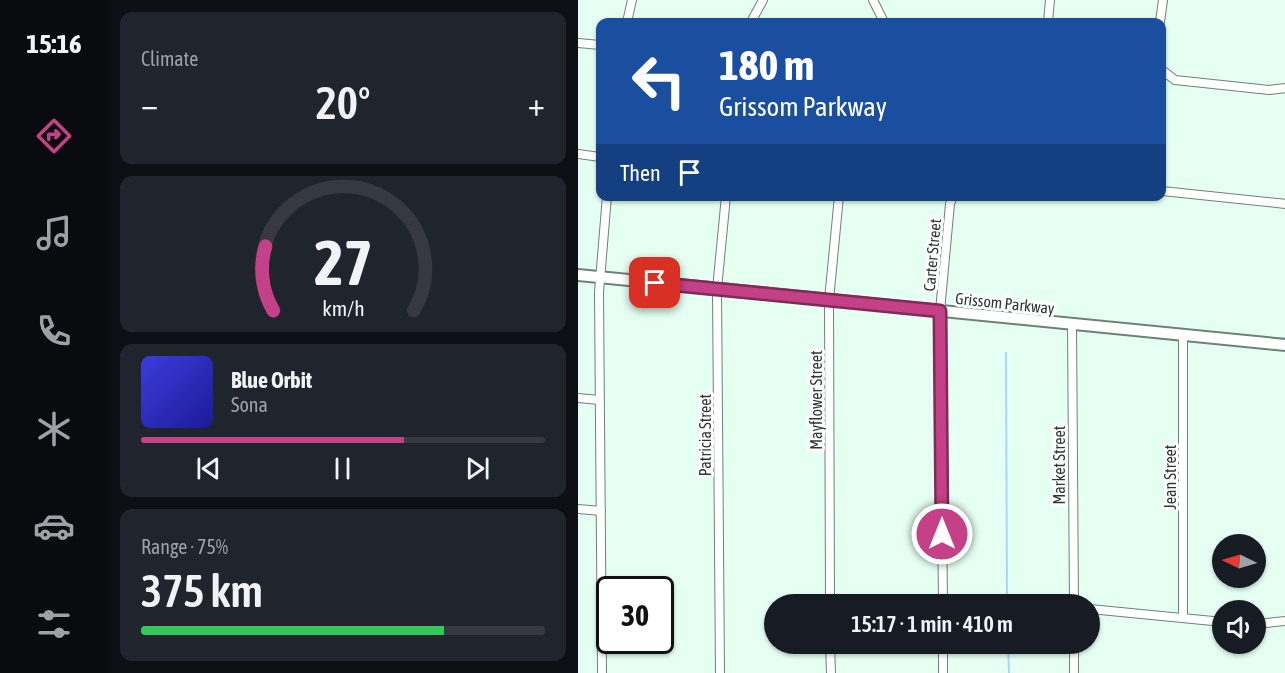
<!DOCTYPE html>
<meta charset="utf-8">
<style>
body{margin:0;font-family:"Asap Condensed",sans-serif;background:#20242c;color:#f1f3f6;height:100vh;display:flex;flex-direction:column;font-size:22px;white-space:nowrap}
*{box-sizing:border-box;margin:0}
p{font-size:20px;color:#9ea1a6}
.icon{flex:none;width:33px;height:33px;fill:none;stroke:currentColor;stroke-width:2;stroke-linecap:round;stroke-linejoin:round}
.map{position:relative;flex:1;overflow:hidden}
.details{display:flex;flex-direction:column;gap:12px;padding:12px;background:#0d0f14;width:470px}
.details>*{flex:none}
.guide{position:absolute;left:18px;top:18px;width:570px;height:183px;border-radius:12px;box-shadow:0 2px 4px #0004;background:#1a4fa0;color:#fff;overflow:hidden}
.needle{width:39px;rotate:275deg}
.fabs{position:absolute;left:634px;top:534px;display:grid;gap:12px}
.fabs a{display:grid;place-items:center;width:54px;height:54px;border-radius:50%;background:#171b24;box-shadow:0 2px 4px #0004;font-size:30px}
.speed{position:absolute;left:18px;top:576px;display:flex;gap:12px;font-size:30px;font-weight:700;text-align:center}
.speed>*{display:grid;place-content:center;width:78px;height:78px;border-radius:50%;background:#171b24;box-shadow:0 2px 4px #0004;line-height:1}
.speed .limit{border:3px solid #111;border-radius:9px;background:#fff;color:#111}
.pin{position:absolute;display:grid;place-items:center;width:51px;height:51px;color:#fff;margin:-26px;border-radius:12px;box-shadow:0 3px 9px #0006}
.me{position:absolute;width:66px;margin:-33px;rotate:0deg;stroke-linejoin:round;filter:drop-shadow(0 0 4px #0008)}
.turn{display:flex;align-items:center;gap:21px;height:126px;padding:0 24px;font-size:27px}
.turn .icon{width:78px;height:78px;stroke-width:2.5}
.turn b{display:block;font-size:42px;line-height:51px}
.then{display:flex;align-items:center;height:57px;padding:0 24px;background:#0003;gap:12px;font-size:22px}
.big{font-size:45px;font-weight:600;line-height:1.1}
.details .card{flex:1;display:flex;flex-direction:column;justify-content:center;gap:9px;min-width:0;padding:0 21px;border-radius:12px;background:#20242c}
.details .dial{align-items:center;gap:0}
.dial svg{height:156px;overflow:visible;fill:none;stroke:#363941;stroke-width:7;stroke-linecap:round;text-anchor:middle}
.dial text{fill:#f1f3f6;stroke:none}
.song{display:flex;align-items:center;gap:18px}
.cover{width:72px;height:72px;border-radius:9px;background:linear-gradient(135deg,hsl(240 70% 55%),hsl(240 70% 35%))}
.played{height:6px;border-radius:3px;background:linear-gradient(90deg,#c54187 65%,#363941 65%)}
.keys{display:flex;justify-content:space-around;direction:ltr}
.heat{display:flex;justify-content:space-between;align-items:center;font-size:33px;direction:ltr}
.charge{height:9px;border-radius:4px;background:linear-gradient(90deg,#34c759 75%,#363941 0)}
.trip{position:absolute;left:186px;top:594px;width:336px;height:60px;border-radius:30px;background:#171b24;box-shadow:0 2px 4px #0004;font-weight:600;line-height:60px;text-align:center}
main{display:flex;flex:1;min-height:0}
.tab-bar{display:flex;flex-direction:column;width:108px;justify-content:space-around;align-items:center;background:#090b0e;color:#9ea1a6}
.tab-bar .icon{width:42px;height:42px}
.tab-bar .on{color:#c54187}
.tab-bar b{font-size:27px;color:#f1f3f6}
.map>svg:first-child{display:block}
.lines{fill:none;stroke-linecap:round;stroke-linejoin:round}
.stream{stroke:#a4d9f9;stroke-width:2}
.street-casing{stroke:#6b8278;stroke-width:10}
.secondary-casing{stroke:#6b8278;stroke-width:14}
.street{stroke:#fff;stroke-width:8}
.secondary{stroke:#fff;stroke-width:10}
.route-casing{stroke:#802a58;stroke-width:15}
.route{stroke:#c54187;stroke-width:10}
.labels{text-anchor:middle;stroke-width:6;stroke-linejoin:round;paint-order:stroke}
.street-label{font-size:16px;fill:#2e3833;stroke:#fff}
</style>
<main>
<nav class="tab-bar">
<b>15:16</b>
<svg class="icon on" aria-label="directions" viewBox="0 0 24 24"><path d="M12 3l9 9-9 9-9-9zM9 14v-3h6M13 9l2 2-2 2"/></svg>
<svg class="icon" aria-label="music" viewBox="0 0 24 24"><path d="M9 18V5l10-2v13"/><circle cx="6" cy="18" r="3"/><circle cx="16" cy="16" r="3"/></svg>
<svg class="icon" aria-label="phone" viewBox="0 0 24 24"><path d="M5 4h4l2 5-3 2q2 4 5 5l2-3 5 2v4C11 20 4 13 5 4z"/></svg>
<svg class="icon" aria-label="climate" viewBox="0 0 24 24"><path d="M12 3v18M4 7l16 10M4 17L20 7"/></svg>
<svg class="icon" aria-label="car" viewBox="0 0 24 24"><path d="M5 17H2v-5l4-1 3-4h7l3 4 3 1v5h-3M9 17h6M6 11h13"/><circle cx="7" cy="17" r="2"/><circle cx="17" cy="17" r="2"/></svg>
<svg class="icon" aria-label="filters" viewBox="0 0 24 24"><path d="M4 7h16M4 17h16"/><circle cx="9" cy="7" r="2"/><circle cx="15" cy="17" r="2"/></svg>
</nav>
<section class="details">
<div class="card"><p>Climate</p>
<div class="heat"><a>−</a><b class="big">20°</b><a>+</a></div>
</div>
<div class="card dial"><svg viewBox="0 0 100 80">
<path d="M14 69A42 42 0 1 1 86 69"/>
<path d="M14 69A42 42 0 0 1 10 36" stroke="#c54187"/>
<text x="50" y="56" font-size="32" font-weight="700">27</text>
<text x="50" y="72" font-size="11">km/h</text>
</svg></div>
<div class="card">
<div class="song"><i class="cover"></i><div><b>Blue Orbit</b><p>Sona</p></div></div>
<div class="played"></div>
<div class="keys"><svg class="icon" aria-label="previous" viewBox="0 0 24 24"><path d="M18 5L8 12l10 7zM5 5v14"/></svg><svg class="icon" aria-label="pause" viewBox="0 0 24 24"><path d="M8 5v14M16 5v14"/></svg><svg class="icon" aria-label="next" viewBox="0 0 24 24"><path d="M6 5l10 7-10 7zM19 5v14"/></svg></div>
</div>
<div class="card"><p>Range · 75%</p><b class="big">375 km</b><div class="charge"></div></div>
</section>
<div class="map">
<svg width="708" height="673" viewBox="0 0 708 673">
<rect width="100%" height="100%" fill="#e5fff3"/>
<g class="lines">
<path class="stream" d="M428,353l1,251
M430,644l1,29"/>
<defs>
<path id="street" d="M295,0l11,22
M49,22l5,-22
M173,22l12,-22
M470,22l2,-22
M582,22l3,-22
M0,43l22,2
M584,70l13,10 94,10 17,-2
M0,154l22,3
M584,191l124,13
M494,325l2,279
M0,398l21,2
M0,509l23,2
M252,604l-1,-304 10,-104
M365,604l-3,-293 10,-107 3,-8
M512,609l133,13
M605,617v-281
M678,624l30,-3
M252,644l1,29
M365,644v29
M24,673l-3,-381 8,-96
M142,673l-3,-384 9,-93
M496,673v-29"/>
<path id="secondary" d="M0,275l708,70"/>
</defs>
<use href="#street" class="street-casing"/>
<use href="#secondary" class="secondary-casing"/>
<use href="#street" class="street"/>
<use href="#secondary" class="secondary"/>
</g>
<g class="lines">
<defs>
<path id="route" d="M77,283l285,28 2,223"/>
</defs>
<use href="#route" class="route-casing"/>
<use href="#route" class="route"/>
</g>
<g class="labels">
<g class="street-label">
<text transform="translate(354 255) rotate(-85)" y="6">Carter Street</text>
<text transform="translate(427 303) rotate(6)" y="6">Grissom Parkway</text>
<text transform="translate(238 400) rotate(-90)" y="6">Mayflower Street</text>
<text transform="translate(127 435) rotate(-90)" y="6">Patricia Street</text>
<text transform="translate(481 465) rotate(-90)" y="6">Market Street</text>
<text transform="translate(592 477) rotate(-90)" y="6">Jean Street</text>
</g>
</g>
</svg>
<div class="fabs">
<a><svg class="needle" viewBox="-14 -14 28 28"><path d="M0-13l5 13h-10z" fill="#e53935"/><path d="M0 13l5-13h-10z" fill="#9ea1a6"/></svg></a>
<a><svg class="icon" aria-label="sound" viewBox="0 0 24 24"><path d="M4 9h4l5-4v14l-5-4H4zM17 9q2 3 0 6"/></svg></a>
</div>
<div class="speed"><div class="limit">30</div></div>
<div class="pin" style="left:77px;top:283px;background:#d93025"><svg class="icon" aria-label="arrive" viewBox="0 0 24 24"><path d="M6 21V4h12l-3 4 3 4H6"/></svg></div>
<svg class="me" style="left:364px;top:534px" viewBox="-20 -20 40 40"><circle r="17" fill="#c54187" stroke="#fff" stroke-width="3"/><path d="M0-11L8 9 0 5-8 9z" fill="#fff"/></svg>
<div class="trip">15:17 · 1 min · 410 m</div>
<div class="guide">
<div class="turn"><svg class="icon" aria-label="left" viewBox="0 0 24 24"><path d="M17 20v-9H6M10 6l-5 5 5 5"/></svg><div><b>180 m</b>Grissom Parkway</div></div>
<div class="then">Then<svg class="icon" aria-label="arrive" viewBox="0 0 24 24"><path d="M6 21V4h12l-3 4 3 4H6"/></svg></div>
</div>
</div>
</main>
